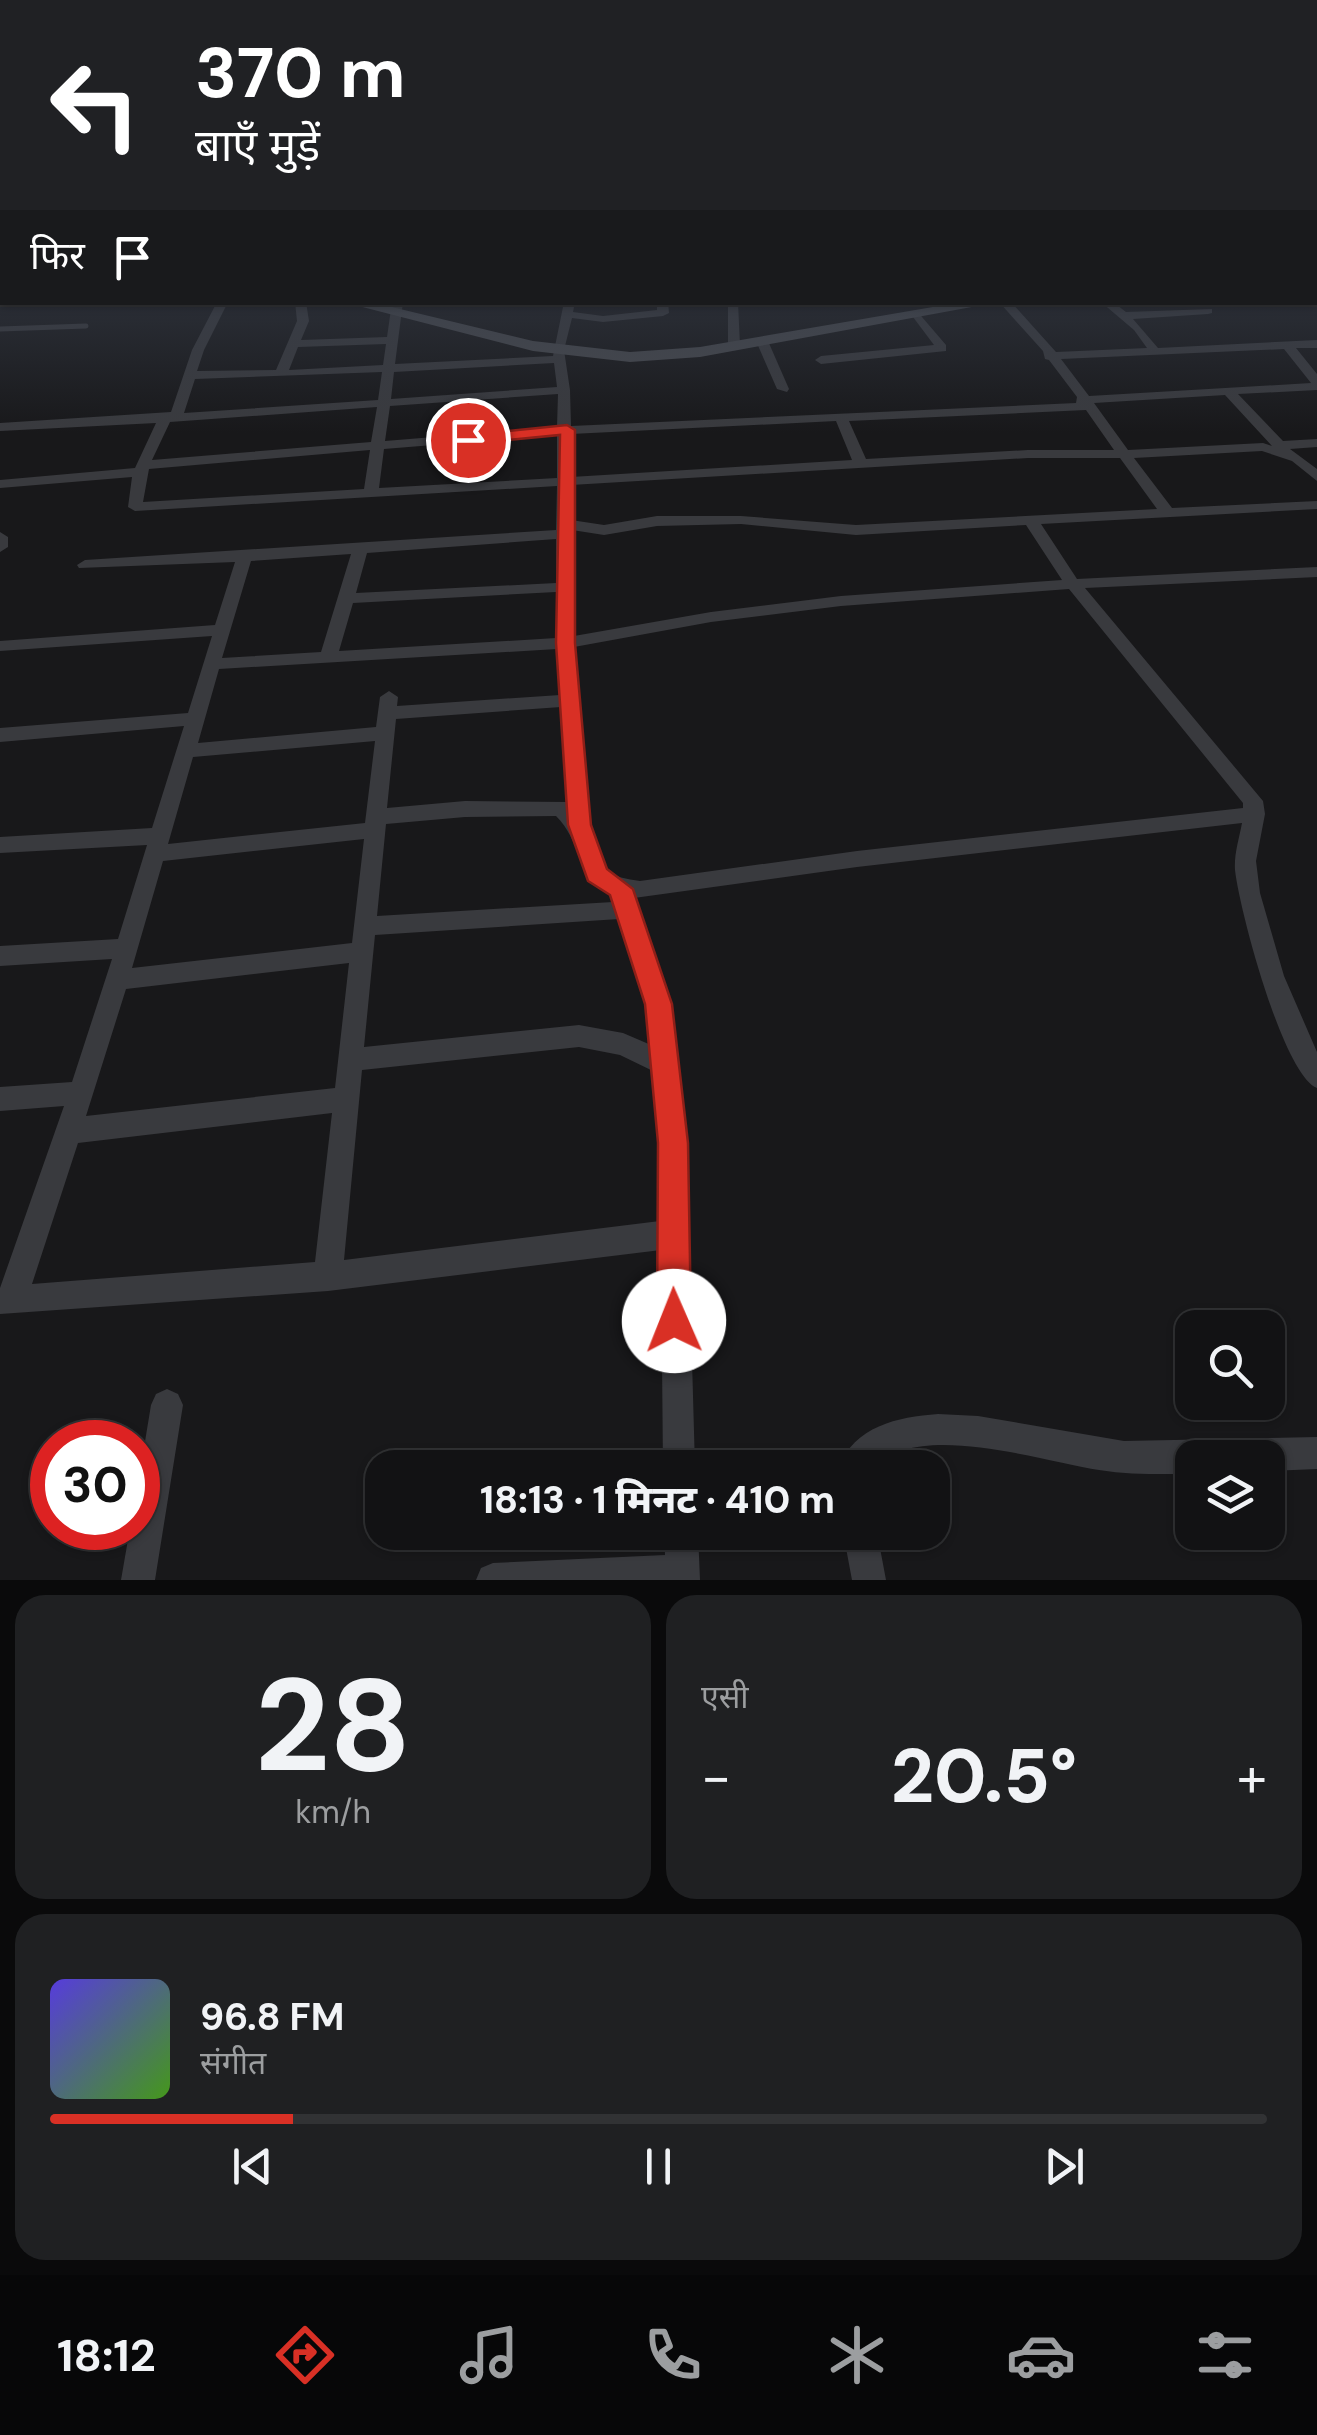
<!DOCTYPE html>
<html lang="hi">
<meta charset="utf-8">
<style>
body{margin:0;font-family:"DM Sans","Noto Sans Devanagari",sans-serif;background:#1f2022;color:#f1f3f6;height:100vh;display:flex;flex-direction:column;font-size:38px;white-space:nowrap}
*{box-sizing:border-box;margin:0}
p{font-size:32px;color:#9c9ea0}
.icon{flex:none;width:55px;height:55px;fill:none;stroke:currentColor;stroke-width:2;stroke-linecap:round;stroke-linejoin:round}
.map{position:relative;height:1580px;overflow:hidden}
.sheet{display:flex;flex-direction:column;gap:15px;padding:15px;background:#0a0a0b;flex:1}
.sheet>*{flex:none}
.top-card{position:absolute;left:0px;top:0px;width:1318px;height:305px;box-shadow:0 2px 8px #0004,0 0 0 2px #313234;background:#202124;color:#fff;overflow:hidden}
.buttons{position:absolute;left:1175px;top:1310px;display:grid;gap:20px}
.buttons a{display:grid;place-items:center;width:110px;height:110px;border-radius:20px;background:#121214;box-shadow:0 2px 8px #0004,0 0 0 2px #313234;font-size:50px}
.speed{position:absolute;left:30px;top:1420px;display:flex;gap:20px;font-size:50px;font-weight:700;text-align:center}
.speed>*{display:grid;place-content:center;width:130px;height:130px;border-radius:50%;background:#121214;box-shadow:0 2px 8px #0004,0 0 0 2px #313234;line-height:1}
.speed .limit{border:15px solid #d22;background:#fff;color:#111}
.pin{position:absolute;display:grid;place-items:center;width:85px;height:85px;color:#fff;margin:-42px;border:5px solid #fff;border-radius:50%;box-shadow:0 2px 10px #0007}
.me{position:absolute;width:110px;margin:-55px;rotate:359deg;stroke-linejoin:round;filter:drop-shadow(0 0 8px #0008)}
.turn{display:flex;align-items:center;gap:35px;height:210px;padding:0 30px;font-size:45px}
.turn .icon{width:130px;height:130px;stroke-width:2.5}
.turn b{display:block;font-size:70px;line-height:85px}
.then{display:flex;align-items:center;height:95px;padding:0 30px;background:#0003;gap:20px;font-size:38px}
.big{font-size:75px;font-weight:800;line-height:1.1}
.sheet .tile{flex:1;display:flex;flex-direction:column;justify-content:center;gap:15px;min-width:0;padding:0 35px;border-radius:30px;background:#1f2022}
.sheet .dial{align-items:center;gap:0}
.dial b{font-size:130px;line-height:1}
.song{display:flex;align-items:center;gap:30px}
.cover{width:120px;height:120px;border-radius:15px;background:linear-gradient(135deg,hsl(250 70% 55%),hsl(100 70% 35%))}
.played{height:10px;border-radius:5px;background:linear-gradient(90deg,#d93025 20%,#313234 20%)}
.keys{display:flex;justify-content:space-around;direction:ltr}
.heat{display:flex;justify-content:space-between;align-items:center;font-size:55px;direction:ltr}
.sheet .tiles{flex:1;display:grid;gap:15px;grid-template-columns:1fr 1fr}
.tile:last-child{grid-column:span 2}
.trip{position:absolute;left:365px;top:1450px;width:585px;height:100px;border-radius:30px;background:#121214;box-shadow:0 2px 8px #0004,0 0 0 2px #313234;font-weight:800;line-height:100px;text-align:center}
.tab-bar{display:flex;height:160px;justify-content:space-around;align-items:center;background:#070708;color:#9c9ea0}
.tab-bar .icon{width:70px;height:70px}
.tab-bar .on{color:#d93025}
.tab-bar b{font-size:45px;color:#f1f3f6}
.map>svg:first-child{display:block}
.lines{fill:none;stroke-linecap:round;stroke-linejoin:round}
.lane{stroke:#393a3e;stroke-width:5}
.street{fill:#393a3e;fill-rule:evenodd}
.secondary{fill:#47494e;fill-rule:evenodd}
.route{fill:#d93025;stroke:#8d1f18;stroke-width:2.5}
</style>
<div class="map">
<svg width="1317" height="1580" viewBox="0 0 1317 1580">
<rect width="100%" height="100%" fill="#18181a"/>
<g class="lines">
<path class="lane" d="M0,329l86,-3"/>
<path class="street" d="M0,222h2v6h-2z
M1315,290h2v8h-2z
M217,302h11l-24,48 -7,21 79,-1 21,-49 -2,-19h11l3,19 -8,19 86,-3 5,-35h11l-8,62 158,-8 11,-54h11l-2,10 30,4 54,-6v-8h11l1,11 -6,3 -60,6 -31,-4 -8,32 6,40 1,36 505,-23 1,-6 -28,-37 -4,-1 -2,-8 -44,-49h12l45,50 91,-4 -13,-18 -33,-28h12l13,10 86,-3v4l-4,1 -75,5 25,29 159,-8v8h-21l21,26v16l-79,4 45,47 34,-2v8l-27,2 27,20v12l-25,-20 -30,-10 -128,7 38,50 145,-7v8l-276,15 36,55 240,-12v10l-232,11 178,213 2,13 -9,47 4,32 24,83 33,76v36c-34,-13 -78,-180 -82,-218 -1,-16 4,-31 7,-47l-385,44 -223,31 37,106 15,139 9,325h-32l-2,-218 -333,41 -328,23v-26l64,-182 -64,5v-24l72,-5 40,-123 -112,7v-20l118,-7 29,-94 -147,8v-16l152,-9 32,-102 -184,16v-14l188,-15 24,-77 -212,15v-10l215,-16 20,-63 -156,6 -2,-3 8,-5 471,-30 1,-44 -422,25 -7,-4 4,-30 -132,11v-8l135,-12 21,-45 -156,8v-8l171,-11 21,-62zM386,344l-3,21 -94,5 9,-23zM1284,349l27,34 -222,13 -28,-37zM554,363l3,24 -166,12 3,-27zM382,372l-4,28 -194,13 11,-34zM558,394l-1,33 -172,14 5,-35zM1225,395l47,51 -9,-3 -135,7 -34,-47zM377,407l-6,35 -219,18 18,-38zM1086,410l28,40h-86l-162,9 -17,-38zM836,421l16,39 -281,17v-43zM557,435v43l-178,10 5,-39zM370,450l-6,39 -221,13 6,-33zM1028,458h92l37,51 -301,16 -115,-9h-84l-53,9 -33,-5v-35zM741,524l115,11 170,-10 36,55 -221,16 -130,16 -137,24 -2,-106 32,5 53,-9zM556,539v44l-200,10 11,-40zM351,554l-30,98 -99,6 29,-97zM1069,589l174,214v5l-386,43 -217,30c-13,-2 -26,-3 -34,-14 -26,-35 -28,-172 -32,-220l137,-25 130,-16zM556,592v46l-217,13 14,-48zM557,649l3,46 -163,11 1,-9 -9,-6 -9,6 -4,30 -178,16 21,-74zM561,707l6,95 -102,-1 -78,7 9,-89zM375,741l-10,82 -197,21 25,-87zM556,816c24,23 22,61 54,77l3,9 -236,14 9,-92 79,-7zM364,839l-12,104 -220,25 31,-107zM619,919l28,85 4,41 -28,-12 -44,-8 -215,22 11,-112zM349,963l-14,125 -249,28 40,-127zM579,1047l41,8 33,16 7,72v78l-316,39 18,-190zM332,1113l-17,149 -283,22 46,-141z
M728,302h10l2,44 -6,4 -6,-4z
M916,310l30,35v6l-125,13 -6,-4 6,-4 113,-11 -24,-32z
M762,338l6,3 21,48 -2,3 -10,-3 -21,-48z
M0,532l8,5v10l-8,5z
M167,1389l11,5 5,11 -28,175h-34l9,-52h8v-44l13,-79 5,-11z
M938,1414l40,2 146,25 193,-4v32l-49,2v-13h-76v16c-31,0 -62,1 -93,-4 -54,-8 -184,-51 -224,-2h-37c17,-42 59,-51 100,-54z
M664,1532h34l2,48h-224l5,-12 12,-5 172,-8z
M843,1532h34l9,48h-34z"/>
<path class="secondary" d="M1315,244h2v8h-2z
M343,302h28l162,39 97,11 70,-5 262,-45h37l-299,55 -70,5 -97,-11z"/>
</g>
<linearGradient id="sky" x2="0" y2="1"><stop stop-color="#0d0d0e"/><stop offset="0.49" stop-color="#373d49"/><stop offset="1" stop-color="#373d49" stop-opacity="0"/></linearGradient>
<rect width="1317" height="433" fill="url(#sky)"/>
<path class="route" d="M567,425l8,5v213l16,182 16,44 26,20 39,115 16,139 3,178 -5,12 -12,5 -12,-5 -5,-12 1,-178 -13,-139 -35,-109 -22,-14 -20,-56 -12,-182 4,-208 -92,9 -7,-4 7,-5z"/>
</svg>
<div class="buttons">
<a><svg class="icon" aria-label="search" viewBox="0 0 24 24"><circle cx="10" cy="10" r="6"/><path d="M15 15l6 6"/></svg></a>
<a><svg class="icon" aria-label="layers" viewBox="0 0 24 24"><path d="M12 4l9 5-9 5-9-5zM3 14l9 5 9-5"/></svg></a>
</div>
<div class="speed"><div class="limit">30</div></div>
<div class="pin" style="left:468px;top:440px;background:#d93025"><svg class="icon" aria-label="arrive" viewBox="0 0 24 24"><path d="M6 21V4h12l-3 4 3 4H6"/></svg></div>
<svg class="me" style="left:674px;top:1321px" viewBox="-20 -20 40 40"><circle r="19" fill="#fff"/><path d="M0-13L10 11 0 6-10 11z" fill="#d93025"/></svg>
<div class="trip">18:13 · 1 मिनट · 410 m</div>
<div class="top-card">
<div class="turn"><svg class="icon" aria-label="left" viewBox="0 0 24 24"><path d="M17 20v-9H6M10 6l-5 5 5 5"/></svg><div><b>370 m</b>बाएँ मुड़ें</div></div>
<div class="then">फिर<svg class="icon" aria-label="arrive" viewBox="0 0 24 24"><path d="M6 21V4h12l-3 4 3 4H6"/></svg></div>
</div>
</div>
<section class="sheet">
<div class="tiles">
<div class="tile dial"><b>28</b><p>km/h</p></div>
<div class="tile"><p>एसी</p>
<div class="heat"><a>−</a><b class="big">20.5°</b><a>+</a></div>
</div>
<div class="tile">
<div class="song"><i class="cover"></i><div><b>96.8 FM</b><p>संगीत</p></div></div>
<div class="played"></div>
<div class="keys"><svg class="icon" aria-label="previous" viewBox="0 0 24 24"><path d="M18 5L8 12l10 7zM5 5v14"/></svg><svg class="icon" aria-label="pause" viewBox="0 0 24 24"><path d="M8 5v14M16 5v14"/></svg><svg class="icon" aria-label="next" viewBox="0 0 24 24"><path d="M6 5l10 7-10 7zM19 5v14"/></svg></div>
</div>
</div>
</section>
<nav class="tab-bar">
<b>18:12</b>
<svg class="icon on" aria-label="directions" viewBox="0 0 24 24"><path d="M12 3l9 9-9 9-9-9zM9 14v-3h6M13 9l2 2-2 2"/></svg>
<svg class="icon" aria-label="music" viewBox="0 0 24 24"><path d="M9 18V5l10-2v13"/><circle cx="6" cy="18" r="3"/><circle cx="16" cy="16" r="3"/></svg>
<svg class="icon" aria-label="phone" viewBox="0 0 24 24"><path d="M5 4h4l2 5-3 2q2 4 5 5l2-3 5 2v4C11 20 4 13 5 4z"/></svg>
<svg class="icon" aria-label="climate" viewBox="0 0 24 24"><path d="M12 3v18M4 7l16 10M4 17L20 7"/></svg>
<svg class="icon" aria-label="car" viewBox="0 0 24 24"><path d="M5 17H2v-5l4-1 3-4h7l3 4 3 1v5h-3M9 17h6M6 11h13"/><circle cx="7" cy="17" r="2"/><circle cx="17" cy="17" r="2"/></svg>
<svg class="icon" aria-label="filters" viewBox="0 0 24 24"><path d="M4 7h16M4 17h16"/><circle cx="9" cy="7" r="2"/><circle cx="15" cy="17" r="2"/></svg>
</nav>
